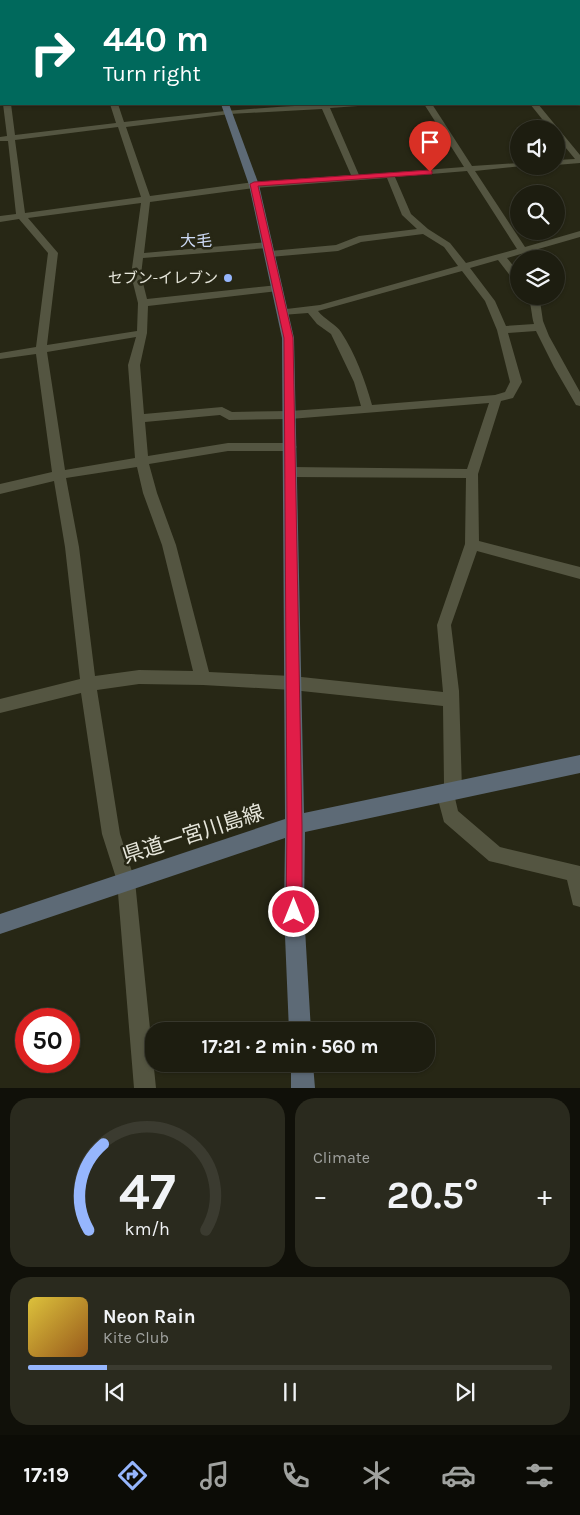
<!DOCTYPE html>
<meta charset="utf-8">
<style>
body{margin:0;font-family:Karla,"Noto Sans JP",sans-serif;background:#2a2a1e;color:#f1f3f6;height:100vh;display:flex;flex-direction:column;font-size:19px;white-space:nowrap}
*{box-sizing:border-box;margin:0}
p{font-size:16px;color:#a0a29f}
.icon{flex:none;width:28px;height:28px;fill:none;stroke:currentColor;stroke-width:2;stroke-linecap:round;stroke-linejoin:round}
.map{position:relative;height:1088px;overflow:hidden}
.side{display:flex;flex-direction:column;gap:10px;padding:10px;background:#101009;flex:1}
.side>*{flex:none}
.top-card{position:absolute;left:0px;top:0px;width:580px;height:105px;box-shadow:0 1px 4px #0004,0 0 0 1px #3b3b30;background:#00695c;color:#fff;overflow:hidden}
.fabs{position:absolute;left:510px;top:120px;display:grid;gap:10px}
.fabs a{display:grid;place-items:center;width:55px;height:55px;border-radius:50%;background:#1d1d10;box-shadow:0 1px 4px #0004,0 0 0 1px #3b3b30;font-size:25px}
.speed{position:absolute;left:15px;top:1008px;display:flex;gap:10px;font-size:25px;font-weight:700;text-align:center}
.speed>*{display:grid;place-content:center;width:65px;height:65px;border-radius:50%;background:#1d1d10;box-shadow:0 1px 4px #0004,0 0 0 1px #3b3b30;line-height:1}
.speed .limit{border:8px solid #d22;background:#fff;color:#111}
.pin{position:absolute;display:grid;place-items:center;width:42px;height:42px;color:#fff;margin:-51px -21px;border-radius:50% 50% 50% 0;rotate:-45deg;box-shadow:0 0 5px #0007}
.pin .icon{rotate:45deg}
.me{position:absolute;width:55px;margin:-28px;rotate:0deg;stroke-linejoin:round;filter:drop-shadow(0 0 4px #0008)}
.turn{display:flex;align-items:center;gap:18px;height:105px;padding:0 20px;font-size:22px}
.turn .icon{width:65px;height:65px;stroke-width:2.5}
.turn b{display:block;font-size:35px;line-height:42px}
.big{font-size:38px;font-weight:700;line-height:1.1}
.side .widget{flex:1;display:flex;flex-direction:column;justify-content:center;gap:8px;min-width:0;padding:0 18px;border-radius:20px;background:#2a2a1e}
.side .dial{align-items:center;gap:0}
.dial svg{height:130px;overflow:visible;fill:none;stroke:#3b3b30;stroke-width:7;stroke-linecap:round;text-anchor:middle}
.dial text{fill:#f1f3f6;stroke:none}
.song{display:flex;align-items:center;gap:15px}
.cover{width:60px;height:60px;border-radius:8px;background:linear-gradient(135deg,hsl(50 70% 55%),hsl(30 70% 35%))}
.played{height:5px;border-radius:2px;background:linear-gradient(90deg,#96b6fd 15%,#3b3b30 15%)}
.keys{display:flex;justify-content:space-around;direction:ltr}
.heat{display:flex;justify-content:space-between;align-items:center;font-size:28px;direction:ltr}
.side .tiles{flex:1;display:grid;gap:10px;grid-template-columns:1fr 1fr}
.widget:last-child{grid-column:span 2}
.trip{position:absolute;left:145px;top:1022px;width:290px;height:50px;border-radius:20px;background:#1d1d10;box-shadow:0 1px 4px #0004,0 0 0 1px #3b3b30;font-weight:700;line-height:50px;text-align:center}
.menu{display:flex;height:80px;justify-content:space-around;align-items:center;background:#0c0c06;color:#a0a29f}
.menu .icon{width:35px;height:35px}
.menu .selected{color:#96b6fd}
.menu b{font-size:22px;color:#f1f3f6}
.map>svg:first-child{display:block}
.lines{fill:none;stroke-linecap:round;stroke-linejoin:round}
.stream{stroke:#757624;stroke-width:2.5}
.minor{fill:#545541;fill-rule:evenodd}
.secondary{fill:#5d6a76;fill-rule:evenodd}
.route{fill:#e11d48;stroke:#92132f}
.poi-dot{fill:#96b6fd;stroke:#272715;stroke-width:2}
.labels{text-anchor:middle;stroke-width:5;stroke-linejoin:round;paint-order:stroke}
.far-poi-label{font-size:15px;fill:#e7e7dc;stroke:#272715;text-anchor:end}
.far-quarter-label{font-size:16px;fill:#ccd9f4;stroke:#272715}
.near-street-label{font-size:21px;fill:#e7e7dc;stroke:#272715}
</style>
<div class="map">
<svg width="580" height="1088" viewBox="0 0 580 1088">
<rect width="100%" height="100%" fill="#272715"/>
<g class="lines">
<path class="stream" d="M258,0l2,1"/>
<path class="minor" d="M74,0h6l1,1h-6z
M220,0h6l1,1h-6z
M360,0h6v1h-6z
M445,0h6l1,1h-6z
M530,0h7l1,1h-7z
M0,25h1v4h-1z
M579,28h1v4h-1z
M579,42h1v5h-1z
M0,51h1v10h-1z
M579,58h1v4h-1z
M0,76h1v4h-1z
M579,84h1v4h-1z
M3,104h8l4,31 101,-12 -6,-19h8l6,18c79,-9 158,-18 238,-18l-4,2 -28,2 29,67 105,-8 -40,-63h8l40,62 47,-3v3h3l-47,5 50,76 55,-16v6l-73,21 12,15v10l-4,-1 -17,-22 -28,8 25,33 11,25 28,-2c-3,-9 -2,-20 -7,-28h10l3,5 3,20 6,15 31,56v14l-4,-1 -22,-38 -18,-36 -28,2 14,49 -9,16 -12,3 -23,73 1,67 101,26v12l-103,-28 -26,74 8,66 3,99 -3,6 -4,2 3,13 42,36 80,19v41l-7,-2 -6,-25 -78,-19 -45,-39 -8,-30 3,-6 5,-2 -1,-78 -151,-16 -89,-5 -64,-1 -42,6 23,144 15,47 21,207h-22l-17,-207 -15,-47 -21,-141 -81,20v-14l80,-20 -15,-132 -11,-66 -54,13v-10l52,-12 -16,-118 -36,5v-6l36,-6 12,-94 -29,-34 -19,3v-6l16,-2 -8,-73h-8v-4l7,-1zM322,109l29,66 -97,7 -104,14 -24,-69 104,-13zM118,127l23,70 -116,16 -10,-73zM467,171l50,78 -51,14 -16,-20 -22,-14 -17,-15 -16,-37zM387,178l15,37 15,14 -58,7 -23,9 -66,6 -5,3 5,3 68,-6 23,-9 62,-8 21,13 14,19 -138,39 -42,5 -1,2 5,3 26,-2 9,11 14,10 23,48 7,24 -71,5 -58,1 -10,-5 -78,7 -4,-49 7,-32 1,-27 130,-15 5,-3 -5,-3 -131,14 -6,-24 2,-17 125,-10 5,-3 -5,-3 -124,11 6,-51 104,-14zM141,203l-10,72 7,28 -1,28 -90,14 11,-92 -30,-35zM462,271l23,30 12,29 13,52 -5,10 -10,3 -123,10c-7,-25 -17,-52 -31,-73 -4,-7 -17,-13 -23,-21zM136,337l-8,28 7,93 -70,12 -18,-118zM489,403l-22,66 -176,-2 -5,2 -1,3 1,3 5,2 175,1 -1,66 -28,81 6,67 -151,-16 -83,-4 -33,-127 -19,-52 -8,-29 79,-13h63l6,-4 -6,-4h-63l-80,13 -3,-34 75,-7 9,5 61,-1zM137,467l6,26 19,52 31,126 -54,-1 -44,6 -16,-129 -13,-69z
M530,104h8l42,51v8l-24,2v-5l19,-1 -19,-23v-7h-6z"/>
<path class="secondary" d="M172,0h6v1h-6z
M221,104h8l30,81 35,153 10,475 276,-58v18l-275,59 -1,80 7,119h-22l-5,-119 1,-74 -285,96v-20l285,-95 -3,-481 -33,-153z
M291,1064h22l2,24h-24z"/>
</g>
<path class="route" d="M430,170l2,1v3l-174,12 35,152 9,487v87l-2,6 -6,2 -5,-2 -3,-6 1,-87 -3,-487 -34,-154 4,-2z"/>
<circle class="poi-dot" cx="228" cy="278" r="5"/>
<g class="labels">
<g class="far-poi-label">
<text x="218" y="283">セブン-イレブン</text>
</g>
<g class="far-quarter-label">
<text x="196" y="246">大毛</text>
</g>
<g class="near-street-label">
<text transform="translate(193 834) rotate(-18)" y="7">県道一宮川島線</text>
</g>
</g>
</svg>
<div class="fabs">
<a><svg class="icon" aria-label="sound" viewBox="0 0 24 24"><path d="M4 9h4l5-4v14l-5-4H4zM17 9q2 3 0 6"/></svg></a>
<a><svg class="icon" aria-label="search" viewBox="0 0 24 24"><circle cx="10" cy="10" r="6"/><path d="M15 15l6 6"/></svg></a>
<a><svg class="icon" aria-label="layers" viewBox="0 0 24 24"><path d="M12 4l9 5-9 5-9-5zM3 14l9 5 9-5"/></svg></a>
</div>
<div class="speed"><div class="limit">50</div></div>
<div class="pin" style="left:430px;top:172px;background:#d93025"><svg class="icon" aria-label="arrive" viewBox="0 0 24 24"><path d="M6 21V4h12l-3 4 3 4H6"/></svg></div>
<svg class="me" style="left:294px;top:912px" viewBox="-20 -20 40 40"><circle r="17" fill="#e11d48" stroke="#fff" stroke-width="3"/><path d="M0-11L8 9 0 5-8 9z" fill="#fff"/></svg>
<div class="trip">17:21 · 2 min · 560 m</div>
<div class="top-card">
<div class="turn"><svg class="icon" aria-label="right" viewBox="0 0 24 24"><path d="M7 20v-9h11M14 6l5 5-5 5"/></svg><div><b>440 m</b>Turn right</div></div>
</div>
</div>
<section class="side">
<div class="tiles">
<div class="widget dial"><svg viewBox="0 0 100 80">
<path d="M14 69A42 42 0 1 1 86 69"/>
<path d="M14 69A42 42 0 0 1 23 16" stroke="#96b6fd"/>
<text x="50" y="56" font-size="32" font-weight="700">47</text>
<text x="50" y="72" font-size="11">km/h</text>
</svg></div>
<div class="widget"><p>Climate</p>
<div class="heat"><a>−</a><b class="big">20.5°</b><a>+</a></div>
</div>
<div class="widget">
<div class="song"><i class="cover"></i><div><b>Neon Rain</b><p>Kite Club</p></div></div>
<div class="played"></div>
<div class="keys"><svg class="icon" aria-label="previous" viewBox="0 0 24 24"><path d="M18 5L8 12l10 7zM5 5v14"/></svg><svg class="icon" aria-label="pause" viewBox="0 0 24 24"><path d="M8 5v14M16 5v14"/></svg><svg class="icon" aria-label="next" viewBox="0 0 24 24"><path d="M6 5l10 7-10 7zM19 5v14"/></svg></div>
</div>
</div>
</section>
<nav class="menu">
<b>17:19</b>
<svg class="icon selected" aria-label="directions" viewBox="0 0 24 24"><path d="M12 3l9 9-9 9-9-9zM9 14v-3h6M13 9l2 2-2 2"/></svg>
<svg class="icon" aria-label="music" viewBox="0 0 24 24"><path d="M9 18V5l10-2v13"/><circle cx="6" cy="18" r="3"/><circle cx="16" cy="16" r="3"/></svg>
<svg class="icon" aria-label="phone" viewBox="0 0 24 24"><path d="M5 4h4l2 5-3 2q2 4 5 5l2-3 5 2v4C11 20 4 13 5 4z"/></svg>
<svg class="icon" aria-label="climate" viewBox="0 0 24 24"><path d="M12 3v18M4 7l16 10M4 17L20 7"/></svg>
<svg class="icon" aria-label="car" viewBox="0 0 24 24"><path d="M5 17H2v-5l4-1 3-4h7l3 4 3 1v5h-3M9 17h6M6 11h13"/><circle cx="7" cy="17" r="2"/><circle cx="17" cy="17" r="2"/></svg>
<svg class="icon" aria-label="filters" viewBox="0 0 24 24"><path d="M4 7h16M4 17h16"/><circle cx="9" cy="7" r="2"/><circle cx="15" cy="17" r="2"/></svg>
</nav>
